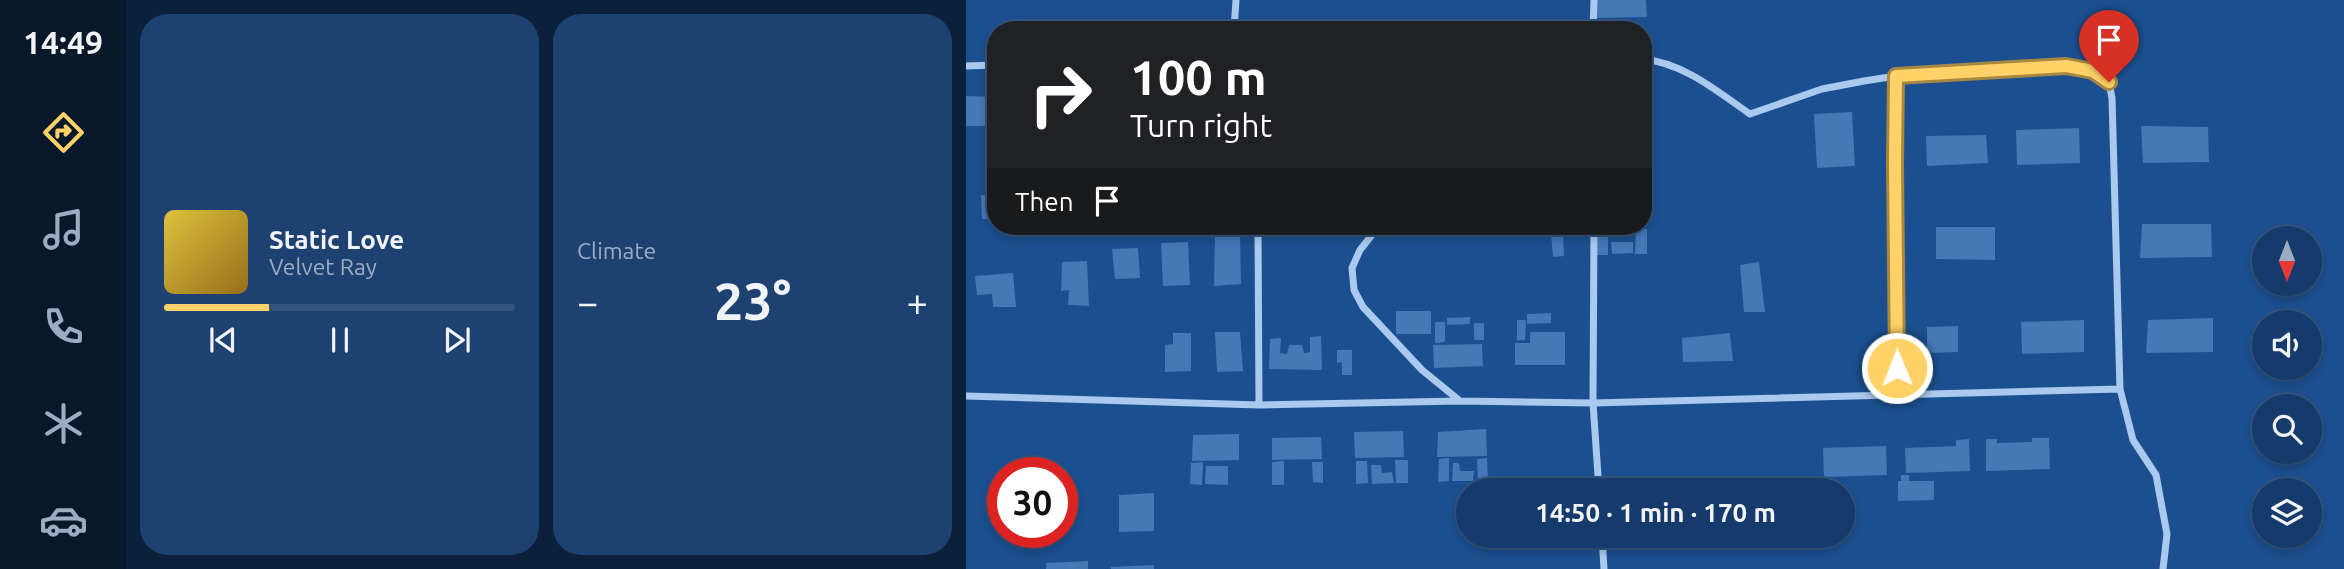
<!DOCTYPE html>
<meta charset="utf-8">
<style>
body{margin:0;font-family:Ubuntu,sans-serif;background:#1d4271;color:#f1f3f6;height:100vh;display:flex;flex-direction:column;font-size:26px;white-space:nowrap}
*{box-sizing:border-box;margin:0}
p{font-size:23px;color:#9dadc1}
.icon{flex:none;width:38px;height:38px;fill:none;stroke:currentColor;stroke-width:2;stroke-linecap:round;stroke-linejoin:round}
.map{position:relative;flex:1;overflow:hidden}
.side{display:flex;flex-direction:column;gap:14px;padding:14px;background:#0b203b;width:840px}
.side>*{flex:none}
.hud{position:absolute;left:21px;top:21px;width:665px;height:214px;border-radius:28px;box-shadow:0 4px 10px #0003,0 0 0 2px #33557e;background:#202124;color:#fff;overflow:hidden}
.needle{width:46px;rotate:180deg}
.controls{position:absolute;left:1286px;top:226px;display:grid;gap:14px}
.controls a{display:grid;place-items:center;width:70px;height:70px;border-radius:50%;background:#143b6b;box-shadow:0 4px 10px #0003,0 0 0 2px #33557e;font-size:35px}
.speed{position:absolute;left:21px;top:457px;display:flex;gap:14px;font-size:35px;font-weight:700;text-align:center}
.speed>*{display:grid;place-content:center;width:91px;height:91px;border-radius:50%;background:#143b6b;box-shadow:0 4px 10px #0003,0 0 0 2px #33557e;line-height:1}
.speed .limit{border:10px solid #d22;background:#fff;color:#111}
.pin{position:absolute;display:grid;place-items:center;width:60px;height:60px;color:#fff;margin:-72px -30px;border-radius:50% 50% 50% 0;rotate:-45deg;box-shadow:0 0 7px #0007}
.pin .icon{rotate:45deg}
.me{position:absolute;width:77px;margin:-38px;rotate:359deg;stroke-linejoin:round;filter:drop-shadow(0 0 5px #0008)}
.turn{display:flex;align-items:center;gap:24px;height:147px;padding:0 28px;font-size:32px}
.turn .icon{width:91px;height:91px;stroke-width:2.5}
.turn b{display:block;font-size:49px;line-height:60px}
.then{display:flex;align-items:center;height:66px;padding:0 28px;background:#0003;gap:14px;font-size:26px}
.big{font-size:52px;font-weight:600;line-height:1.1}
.side .widget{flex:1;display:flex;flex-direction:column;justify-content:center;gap:10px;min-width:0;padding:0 24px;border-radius:28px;background:#1d4271}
.song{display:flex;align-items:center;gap:21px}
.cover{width:84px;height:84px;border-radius:10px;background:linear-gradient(135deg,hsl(50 70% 55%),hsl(40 70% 35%))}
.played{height:7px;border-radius:4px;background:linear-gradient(90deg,#ffd166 30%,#33557e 30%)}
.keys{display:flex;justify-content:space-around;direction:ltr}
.heat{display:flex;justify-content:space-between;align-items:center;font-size:38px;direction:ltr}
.side .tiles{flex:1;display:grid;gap:14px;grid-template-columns:repeat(2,1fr)}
.trip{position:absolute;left:490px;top:478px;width:399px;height:70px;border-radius:35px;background:#143b6b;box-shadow:0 4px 10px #0003,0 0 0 2px #33557e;font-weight:600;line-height:70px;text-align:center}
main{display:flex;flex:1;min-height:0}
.dock{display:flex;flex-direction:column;width:126px;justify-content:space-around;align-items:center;background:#08182b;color:#9dadc1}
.dock .icon{width:49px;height:49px}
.dock .on{color:#ffd166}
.dock b{font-size:32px;color:#f1f3f6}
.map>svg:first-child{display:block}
.building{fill:#4478b7}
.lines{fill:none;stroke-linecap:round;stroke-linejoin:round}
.minor{stroke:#a9c9ee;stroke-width:7}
.route-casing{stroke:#a68842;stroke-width:18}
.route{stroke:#ffd166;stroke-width:12}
</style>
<main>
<nav class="dock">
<b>14:49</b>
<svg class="icon on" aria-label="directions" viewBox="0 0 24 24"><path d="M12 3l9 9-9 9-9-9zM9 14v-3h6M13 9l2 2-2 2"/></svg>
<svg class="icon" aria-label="music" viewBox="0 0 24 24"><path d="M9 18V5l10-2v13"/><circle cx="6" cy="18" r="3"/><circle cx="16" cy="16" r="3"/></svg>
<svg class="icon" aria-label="phone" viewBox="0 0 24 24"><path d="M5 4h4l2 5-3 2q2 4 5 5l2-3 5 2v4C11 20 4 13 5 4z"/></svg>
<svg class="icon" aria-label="climate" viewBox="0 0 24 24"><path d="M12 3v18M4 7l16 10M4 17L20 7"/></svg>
<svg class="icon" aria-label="car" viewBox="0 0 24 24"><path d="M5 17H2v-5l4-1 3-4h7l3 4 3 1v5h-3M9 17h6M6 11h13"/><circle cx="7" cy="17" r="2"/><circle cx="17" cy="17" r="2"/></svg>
</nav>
<section class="side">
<div class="tiles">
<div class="widget">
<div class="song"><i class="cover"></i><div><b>Static Love</b><p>Velvet Ray</p></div></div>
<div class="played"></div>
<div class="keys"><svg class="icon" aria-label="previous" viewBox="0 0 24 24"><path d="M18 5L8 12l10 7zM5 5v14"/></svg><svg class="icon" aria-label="pause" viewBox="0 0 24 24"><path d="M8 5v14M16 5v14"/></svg><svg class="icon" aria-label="next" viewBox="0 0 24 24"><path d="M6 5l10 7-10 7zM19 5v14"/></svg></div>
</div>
<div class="widget"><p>Climate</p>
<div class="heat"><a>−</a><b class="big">23°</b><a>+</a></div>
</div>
</div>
</section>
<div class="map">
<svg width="1378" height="569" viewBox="0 0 1378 569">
<rect width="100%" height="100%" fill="#1b4f8f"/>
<path class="building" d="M630,0h50l1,17 -51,1z
M0,96l27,1 2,29h-29z
M886,112l3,54 -38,2 -3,-54z
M1175,126l67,1 1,35 -66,1z
M1113,128l1,35 -63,2 -1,-35z
M1020,135l2,28 -61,3 -1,-30z
M15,195l15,1v23h-14z
M677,203h3v25h-3z
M1176,224h69l1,33 -72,1z
M549,226h49v4l-50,1z
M634,226h23v2h-23z
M970,227h59v33l-59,-1z
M670,229h11v25h-12z
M631,231h11v24h-11z
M597,232l1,24 -11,1 -2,-24z
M249,234h25l1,50 -27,2z
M222,242l2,43 -27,1 -2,-43z
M645,242h22v11l-21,1z
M172,248l2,30 -25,1 -3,-30z
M121,261l2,45 -21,-1 1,-15 -8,1 1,-29z
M793,262l6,50h-21l-4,-47z
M47,273l3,34h-23l-1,-13 -15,1 -2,-19z
M430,311h35v23h-35z
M585,313v10l-24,1v-10z
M504,317v7l-23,1v-7z
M1247,318v34l-67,1 2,-33z
M551,320h9l-1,20h-8z
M1118,320v32l-62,2 -1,-32z
M469,322h10v20l-10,1z
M508,323h10v17h-10z
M992,326v26l-31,1v-26z
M249,332h25l3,39 -26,1z
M564,332h35v33h-50v-22h15z
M207,333h18v38l-26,1v-27l8,-1z
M764,333l3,28 -50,1 -1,-24z
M355,336l1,34 -53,-1 1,-30 11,-1 -1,15 7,1 2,-9h13l2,8 6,-1v-15z
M516,344l1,22 -49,2 -1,-23z
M371,350h15v25h-10v-13l-5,1z
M520,429l1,27 -50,1 1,-25z
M437,431l1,26 -49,1 -1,-26z
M273,434v26l-47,1 1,-26z
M355,437l1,22 -50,1v-22z
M1066,438h17l1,31 -64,2v-32h11v4l35,-1z
M1003,439l1,32 -64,2 -1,-25 51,-2v-6z
M920,446l1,29 -63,2 -1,-29z
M483,458v23l-11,1 1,-23z
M521,458l1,23 -10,-1 -1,-21z
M429,460h13v23h-12z
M318,461v24h-12v-23z
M390,461h11l1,22 -12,1z
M237,462l-1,23 -12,-1 1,-21z
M346,462h11v21l-10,-1z
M487,463h6l1,8h14l-1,10h-21z
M405,465h10l1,8 10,-1 2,11 -22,1z
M240,466h22v19l-23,-1z
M935,475h8v6h25v19l-36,1v-20h3z
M188,493v38l-35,1v-37z
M122,561v8h-42v-6z
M188,565v4h-43v-2z"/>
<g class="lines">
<path class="minor" d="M268,30l2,-30
M627,30l1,-30
M677,59c41,4 75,33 107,55l72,-25 42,-8 32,-5 170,-10 27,5 16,11 3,16 8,291 13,51 23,35 11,59 -4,35
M0,66l30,-1
M930,76l-1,87 2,231
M292,226l1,179
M413,226l-19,24 -8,18 2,22 9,17 59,63 38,31
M628,226l-1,177 6,87
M0,396l293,9 201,-4 133,2 527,-14
M636,536l2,33"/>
</g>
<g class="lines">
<defs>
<path id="route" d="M931,368l-2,-205 1,-87 170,-10 27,5 16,11"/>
</defs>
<use href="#route" class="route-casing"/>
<use href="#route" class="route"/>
</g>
</svg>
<div class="controls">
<a><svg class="needle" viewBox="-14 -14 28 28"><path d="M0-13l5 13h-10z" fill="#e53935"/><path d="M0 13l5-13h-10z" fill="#9dadc1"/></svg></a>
<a><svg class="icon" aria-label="sound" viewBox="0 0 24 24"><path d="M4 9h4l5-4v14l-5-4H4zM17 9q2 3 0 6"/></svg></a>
<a><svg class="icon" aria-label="search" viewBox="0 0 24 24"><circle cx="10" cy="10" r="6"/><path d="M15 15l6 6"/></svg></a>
<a><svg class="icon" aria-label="layers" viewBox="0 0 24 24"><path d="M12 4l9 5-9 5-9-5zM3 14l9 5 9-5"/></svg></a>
</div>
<div class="speed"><div class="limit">30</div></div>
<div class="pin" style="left:1143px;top:82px;background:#d93025"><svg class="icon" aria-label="arrive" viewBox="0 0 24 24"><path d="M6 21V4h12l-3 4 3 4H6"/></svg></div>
<svg class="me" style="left:931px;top:368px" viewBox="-20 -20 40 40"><circle r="17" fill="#ffd166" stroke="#fff" stroke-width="3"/><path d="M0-11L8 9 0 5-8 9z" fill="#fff"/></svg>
<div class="trip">14:50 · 1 min · 170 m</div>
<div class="hud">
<div class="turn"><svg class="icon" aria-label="right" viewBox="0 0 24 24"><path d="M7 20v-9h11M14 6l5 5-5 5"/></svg><div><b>100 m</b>Turn right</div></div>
<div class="then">Then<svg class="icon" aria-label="arrive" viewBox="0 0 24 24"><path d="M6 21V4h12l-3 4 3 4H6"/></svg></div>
</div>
</div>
</main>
